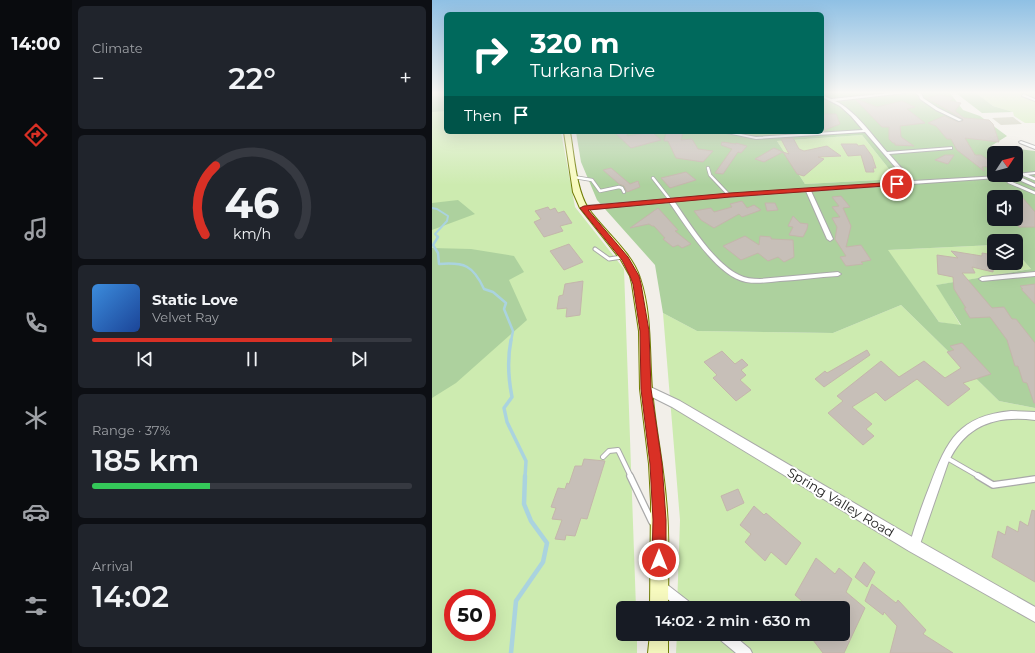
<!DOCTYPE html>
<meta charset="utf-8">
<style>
body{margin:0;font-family:Montserrat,sans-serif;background:#20242c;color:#f1f3f6;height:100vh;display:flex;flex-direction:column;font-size:15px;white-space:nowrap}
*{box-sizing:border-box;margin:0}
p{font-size:13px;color:#9ea1a6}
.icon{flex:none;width:22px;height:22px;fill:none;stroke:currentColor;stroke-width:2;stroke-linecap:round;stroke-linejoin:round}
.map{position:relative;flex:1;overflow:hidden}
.sheet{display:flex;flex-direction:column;gap:6px;padding:6px;background:#0d0f14;width:360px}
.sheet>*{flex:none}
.top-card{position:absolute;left:12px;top:12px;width:380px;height:122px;border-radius:6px;box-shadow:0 4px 16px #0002;background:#00695c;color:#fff;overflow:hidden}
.needle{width:26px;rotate:54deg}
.fabs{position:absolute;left:555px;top:146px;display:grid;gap:8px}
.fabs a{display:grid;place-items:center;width:36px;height:36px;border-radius:6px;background:#171b24;box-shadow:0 4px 16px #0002;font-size:20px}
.speed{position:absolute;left:12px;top:589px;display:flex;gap:8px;font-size:20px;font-weight:700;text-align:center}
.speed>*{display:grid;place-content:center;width:52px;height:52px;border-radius:50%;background:#171b24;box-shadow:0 4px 16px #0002;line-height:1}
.speed .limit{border:6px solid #d22;background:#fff;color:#111}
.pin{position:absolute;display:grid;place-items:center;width:34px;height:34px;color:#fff;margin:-17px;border:2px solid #fff;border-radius:50%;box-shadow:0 1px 4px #0007}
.me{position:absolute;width:44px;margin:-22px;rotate:0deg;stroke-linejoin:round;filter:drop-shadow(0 0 3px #0008)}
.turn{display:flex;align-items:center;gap:14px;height:84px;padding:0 20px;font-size:18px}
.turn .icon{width:52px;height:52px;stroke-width:2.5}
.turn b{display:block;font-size:28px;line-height:34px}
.then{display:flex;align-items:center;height:38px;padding:0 20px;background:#0003;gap:8px;font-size:15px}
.big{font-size:30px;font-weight:600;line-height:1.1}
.sheet .widget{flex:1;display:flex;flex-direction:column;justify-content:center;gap:6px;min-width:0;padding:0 14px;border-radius:6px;background:#20242c}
.sheet .dial{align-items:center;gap:0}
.dial svg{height:104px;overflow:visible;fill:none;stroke:#363941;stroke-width:7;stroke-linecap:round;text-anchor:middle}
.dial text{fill:#f1f3f6;stroke:none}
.song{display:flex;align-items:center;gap:12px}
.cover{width:48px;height:48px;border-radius:6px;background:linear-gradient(135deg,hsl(210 70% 55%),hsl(220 70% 35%))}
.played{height:4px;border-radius:2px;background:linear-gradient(90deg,#d93025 75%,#363941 75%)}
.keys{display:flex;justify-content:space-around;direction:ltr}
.heat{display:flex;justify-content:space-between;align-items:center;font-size:22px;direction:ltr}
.charge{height:6px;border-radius:3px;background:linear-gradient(90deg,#34c759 37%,#363941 0)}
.trip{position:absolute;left:184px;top:601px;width:234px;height:40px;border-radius:6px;background:#171b24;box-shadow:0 4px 16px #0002;font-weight:600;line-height:40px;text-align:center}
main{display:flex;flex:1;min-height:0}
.tab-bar{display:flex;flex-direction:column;width:72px;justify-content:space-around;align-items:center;background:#090b0e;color:#9ea1a6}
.tab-bar .icon{width:28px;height:28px}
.tab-bar .current{color:#d93025}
.tab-bar b{font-size:18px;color:#f1f3f6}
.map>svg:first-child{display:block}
.construction{fill:#c7c7b4}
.grass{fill:#cdebb0;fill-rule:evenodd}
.forest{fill:#add19e;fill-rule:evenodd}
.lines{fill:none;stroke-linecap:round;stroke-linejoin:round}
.stream-far3{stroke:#aad3df;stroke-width:2}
.stream-far2{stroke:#aad3df;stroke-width:2.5}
.stream-far1{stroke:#aad3df;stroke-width:3.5}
.stream{stroke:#aad3df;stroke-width:4.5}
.building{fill:#c7bfb8;stroke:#c4b6ab}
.service-far3-casing{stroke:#a9a9a9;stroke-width:4}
.service-far2-casing{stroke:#a9a9a9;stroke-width:5}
.service-far1-casing{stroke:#a9a9a9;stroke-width:6}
.service-casing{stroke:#a9a9a9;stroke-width:8}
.minor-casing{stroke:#a9a9a9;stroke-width:2}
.tertiary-casing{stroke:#a9a9a9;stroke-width:2}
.secondary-casing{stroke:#707d05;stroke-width:2}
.service-far3{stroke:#fff;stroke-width:2.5}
.service-far2{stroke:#fff;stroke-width:3}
.service-far1{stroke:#fff;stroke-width:4}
.service{stroke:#fff;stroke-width:5.5}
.minor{fill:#fff;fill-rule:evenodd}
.tertiary{fill:#fff;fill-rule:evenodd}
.secondary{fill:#f7fabf;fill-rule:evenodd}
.route{fill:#d93025;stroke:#8d1f18}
.labels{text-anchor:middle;stroke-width:4;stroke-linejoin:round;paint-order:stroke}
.near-street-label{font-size:13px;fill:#222;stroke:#fff}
</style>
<main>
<nav class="tab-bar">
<b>14:00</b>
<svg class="icon current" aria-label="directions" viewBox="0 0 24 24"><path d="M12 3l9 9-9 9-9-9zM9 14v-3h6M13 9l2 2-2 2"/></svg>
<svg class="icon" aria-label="music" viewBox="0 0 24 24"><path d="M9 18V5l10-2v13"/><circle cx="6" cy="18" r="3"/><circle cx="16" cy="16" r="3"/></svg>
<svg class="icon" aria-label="phone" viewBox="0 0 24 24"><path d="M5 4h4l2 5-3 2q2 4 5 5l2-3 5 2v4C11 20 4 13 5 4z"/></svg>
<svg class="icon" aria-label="climate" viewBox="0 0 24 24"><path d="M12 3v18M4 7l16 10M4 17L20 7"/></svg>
<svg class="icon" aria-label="car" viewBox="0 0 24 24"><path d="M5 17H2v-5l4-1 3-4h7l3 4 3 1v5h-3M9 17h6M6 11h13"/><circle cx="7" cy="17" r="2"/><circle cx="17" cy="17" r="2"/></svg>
<svg class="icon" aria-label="filters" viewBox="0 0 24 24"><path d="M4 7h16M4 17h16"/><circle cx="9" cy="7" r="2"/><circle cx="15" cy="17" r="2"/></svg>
</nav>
<section class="sheet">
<div class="widget"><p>Climate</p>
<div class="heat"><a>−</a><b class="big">22°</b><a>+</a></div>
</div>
<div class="widget dial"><svg viewBox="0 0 100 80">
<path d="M14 69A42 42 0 1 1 86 69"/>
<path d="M14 69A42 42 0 0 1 22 16" stroke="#d93025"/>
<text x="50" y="56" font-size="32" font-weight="700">46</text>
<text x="50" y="72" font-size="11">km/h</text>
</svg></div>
<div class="widget">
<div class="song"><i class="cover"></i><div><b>Static Love</b><p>Velvet Ray</p></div></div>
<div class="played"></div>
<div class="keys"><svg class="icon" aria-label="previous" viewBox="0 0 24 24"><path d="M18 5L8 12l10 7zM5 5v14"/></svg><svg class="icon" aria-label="pause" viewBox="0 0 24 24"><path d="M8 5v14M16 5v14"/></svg><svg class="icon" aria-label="next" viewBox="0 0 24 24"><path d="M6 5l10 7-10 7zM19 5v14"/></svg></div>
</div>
<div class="widget"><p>Range · 37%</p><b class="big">185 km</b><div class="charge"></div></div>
<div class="widget"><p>Arrival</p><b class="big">14:02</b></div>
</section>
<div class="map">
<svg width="603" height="653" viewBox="0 0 603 653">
<rect width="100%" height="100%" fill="#f2efe9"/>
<path class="construction" d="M581,117l9,7 -21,1 -9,-7z"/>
<path class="grass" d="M0,93h14v39h115l14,75 49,62 12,339h-13v26h14v19h-205zM21,598h34v34h-34z
M544,93h59v30h-10l-11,-7 -1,-4 -20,-6z
M430,135l35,44 -92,5 -28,-43z
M562,245v18h22v-11l15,17 -94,16 24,41 -22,-4 -52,-72z
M469,305l98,96 36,7v245h-359l1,-19h166v-26h-166l3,-88 -17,-207 34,18 136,2z"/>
<path class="forest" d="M390,93h128l13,17 17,6 27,20 -16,10 44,5v257l-36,-7 -98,-96 -68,28 -136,-2 -34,-18 -8,-48 -58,-65 -16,-38 -5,-30h246zM430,135l35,44 -92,5 -28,-43zM562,153h22v22h-22zM562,197h22v22h-22zM562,241h22v11l15,17 -95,16 25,40 -22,-3 -51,-72 106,-5z
M524,93h20l17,13 20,6 -31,1z
M0,96l14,1v14l-14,1z
M26,200l17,14 -43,16v-27z
M0,248l39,1 43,7 10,16 -15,8 18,40 -71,63 -24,15z"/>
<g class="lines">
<path class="stream-far3" d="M0,208l5,1 11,7 -1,5 -12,13 3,3"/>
<path class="stream-far2" d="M5,236l1,1 -5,8 5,8 1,11c25,-2 34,1 45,25l9,3 13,11 -2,6 9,22 -2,10"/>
<path class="stream-far1" d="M79,340c-4,20 -3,37 1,57l-8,11 3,14 19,39 -1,16"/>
<path class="stream" d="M79,653l5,-52 27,-39 4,-19 -16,-22 -7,-17 1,-28"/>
</g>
<path class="building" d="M508,95l13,3 -3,3 11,2 -6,8 9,7 25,2 4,4 6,18 -34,-4 10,17h6l13,9v2l-12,1 2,4 -27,-21 -6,-11h-4l-11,-13 -8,-3 16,-7 14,6 5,-1v-2l-36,-21z
M424,100h3l18,7 25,-6 13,6 -8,2 18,14 -25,3 1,11 13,9 -19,-1v-2h-2l-4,-4v-12h-7z
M390,114h14l4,10 -18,7z
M182,132h14l-1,4 25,-4 9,8 -30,8z
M237,132h14l-2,8 11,-1 6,10 15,2 -10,11 -27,-4 -8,-17h-4l2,-8z
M361,138l6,11 5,2 23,-5 14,10 -23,1 6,2 -20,17 -7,-2 -14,-22 6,2 -8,-15z
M290,142l14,2v-1l11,3 -6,7 -3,-1 -15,22 -8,-1 17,-24 -11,-4z
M409,144h16l1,2 6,-1 8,11 4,12h-3l1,4h-8l-5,-17 -13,1z
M342,148l9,4 -19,10 -9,-3z
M513,155h9l-6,9 -13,-4z
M179,168l19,16 8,-3 2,6 -13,5 -3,-6 -5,-2 -16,-14z
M254,172l10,8 -26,8 -9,-10z
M584,190l19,22v15h-16l-3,-4z
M409,196l9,11 -7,1 8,18 -5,21 15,-2 10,15 -10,2 2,2 -17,2 -6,-9 6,-1 -11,-17 2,-12 -5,-9 8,-1 -8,-10 7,-1 -7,-9z
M310,201l5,7 7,-3 7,5 -19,7 -3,-3 -25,14 -13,-8 -7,-9 17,-3 3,4 18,-5 -2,-3z
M333,203h10l3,7 -11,1z
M116,207l2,3 5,-2 3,5 6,-2 8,12 -12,3 3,5 -19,6 -10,-15 7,-3 -6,-8z
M226,208l20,22 -3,1 16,13 -9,4 -4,-3 -5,2 -10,-8 2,-1 -11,-12h-2l-3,-2 -19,4z
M361,216l7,7 8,1 -1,5 -4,8 -14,-2 4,-8 -5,-1z
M313,236l14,9 1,-9 11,1v2l22,1 1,17 -10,5 -6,-5 -10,4 -10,-8 -17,7 -18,-14z
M137,244l14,18 -19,8 -14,-19z
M519,251l31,5v-3l12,2 -1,17 -21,-5 3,6h-13l30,35 12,-1 8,12h4l19,24v60h-1l-7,-20 -4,-1 -5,-16h-3l-8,-26 -17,-23 -20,1 -6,-10h2l-12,-19 -1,-12 -15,-3 -1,-19 21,3z
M151,281l-3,34 -14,2 1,-9 -10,1 2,-13 4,-1 2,-11z
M603,284v20l-14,-15h2l-3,-3z
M530,343l29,31 -28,9 7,6 -22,17 -31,-27 -32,22 -9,-9 -24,15 20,17 -6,5 8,7 -11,9 -35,-32 15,-12 -6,-5 44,-35 18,16 25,-16 21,17 16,-10 -14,-16 7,-2 -4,-4z
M435,350l3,5 -46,32 -9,-8 10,-8 2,2z
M290,351l13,13 7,-5 6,6 -7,5 5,5 -6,5 11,10 -15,11 -23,-23 4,-3 -13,-13z
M152,459l21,2 -18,58 -6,-1 -6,18 -9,-1 -1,5 -10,-1 7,-19 -10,-1 4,-11 -5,-1 7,-19 7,1 2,-6 2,1 6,-18h7z
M306,489l6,14 -17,8 -6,-15z
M322,506l10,9 2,-2 35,30 -15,22 -15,-13 -6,9 -20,-19 6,-8 -11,-9z
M600,510l3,1v71l-43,-25 6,-26 7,4 2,-9 11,6 2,-11 8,5z
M384,558l19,16 4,-6 13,11 -6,13 19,16 -21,45h-21l-10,-13 5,-6h25v-26h-33l-15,-13z
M432,562l11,10 -8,15 -12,-10z
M440,584l24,19 2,-3 28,30 -3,4 30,19h-63l7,-27 -13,-14 -1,3 -18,-14z"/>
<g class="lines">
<defs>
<path id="service-far3" d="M276,168l2,7 19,20
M593,175l10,4
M142,177l18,3 8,11 19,-4 3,1 2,4
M572,177l5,5 26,11
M221,178l18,23"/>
<path id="service-far2" d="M163,249l14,10 13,-2"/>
<path id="service-far1" d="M171,457l6,-6 9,-1 13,27
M515,458l33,19"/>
<path id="service" d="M198,476l22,46
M546,476l15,9 42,-6"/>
<path id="minor" d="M458,93h15l-70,8c20,9 37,34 52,51l65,-5v2h-1l-62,5 24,27 103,-6v-1l19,-2v2l-17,2 17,8v3l-23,-10 -201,14 22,48 -3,2 -3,-2 -21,-48 -132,10c16,23 40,62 65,74 6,3 13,4 21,4l78,-7 3,2 -3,2c-19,1 -39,4 -58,5 -11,1 -23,3 -34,1 -30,-6 -60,-56 -77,-80l-85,8 -3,-2 3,-2 145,-12 179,-12 -43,-50 -109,7 -34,-7h8l26,5 107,-7 -12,-14 -11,-10 -18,-9v-2l9,4z
M484,93h4l2,2 1,3 15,10 24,12 -3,1 -23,-11 -16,-11 -1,-3z
M591,94l12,5v2l-13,-5z
M589,141l14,5v3l-15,-6 -1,-1z
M603,272v4l-53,5 -3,-2 3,-2z
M579,411l24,1v8c-39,-5 -70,5 -87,43l-30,87 -4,1 -4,-1 -1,-4c6,-20 13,-41 21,-61 17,-45 29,-69 81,-74z
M229,581l4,2 27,21 2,4h-15l-22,-17 -2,-4 2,-4z
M284,634h16l18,15 2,4h-16l-18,-15z"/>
<path id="tertiary" d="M214,385l34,16 239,140 116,66v15l-126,-71 -237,-144 -30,-15 -1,-3 1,-3z"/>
<path id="secondary" d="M132,132h6c4,22 6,57 18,76 15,22 44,44 52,70 12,36 9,73 12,111 3,37 11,73 14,110 4,36 2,73 2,109h-18l1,-106 -2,-38 -9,-75 -1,-58 -7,-47 -2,-8 -9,-16 -41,-52 -7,-16z
M218,634h18v19h-20z"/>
</defs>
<use href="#service-far3" class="service-far3-casing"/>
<use href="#service-far2" class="service-far2-casing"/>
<use href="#service-far1" class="service-far1-casing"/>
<use href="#service" class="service-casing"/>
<use href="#minor" class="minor-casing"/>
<use href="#tertiary" class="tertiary-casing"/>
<use href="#secondary" class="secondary-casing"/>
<use href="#service-far3" class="service-far3"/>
<use href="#service-far2" class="service-far2"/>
<use href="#service-far1" class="service-far1"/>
<use href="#service" class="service"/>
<use href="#minor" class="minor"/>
<use href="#tertiary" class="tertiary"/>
<use href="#secondary" class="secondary"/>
</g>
<linearGradient id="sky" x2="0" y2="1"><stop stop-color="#8fc0e4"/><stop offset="0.5" stop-color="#f9f8f5"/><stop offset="1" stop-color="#f9f8f5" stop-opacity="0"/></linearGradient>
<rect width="603" height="185" fill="url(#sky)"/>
<path class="route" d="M465,182l2,1v2l-169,12 -142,13 40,47 11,19 2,8 8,47 2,58 11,75 4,56v40l-2,5 -5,2 -5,-2 -2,-5 1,-40 -3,-56 -9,-75 -1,-58 -7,-47 -3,-8 -8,-16 -42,-52 4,-2 146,-13z"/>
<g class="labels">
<g class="near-street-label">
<text transform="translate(409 502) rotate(31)" y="5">Spring Valley Road</text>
</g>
</g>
</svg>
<div class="fabs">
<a><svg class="needle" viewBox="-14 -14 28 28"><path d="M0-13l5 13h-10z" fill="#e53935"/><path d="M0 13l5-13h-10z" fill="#9ea1a6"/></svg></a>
<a><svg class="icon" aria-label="sound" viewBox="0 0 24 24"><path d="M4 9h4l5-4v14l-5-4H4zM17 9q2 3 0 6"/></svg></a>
<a><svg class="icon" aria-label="layers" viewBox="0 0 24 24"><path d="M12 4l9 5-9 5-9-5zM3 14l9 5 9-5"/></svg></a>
</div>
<div class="speed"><div class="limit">50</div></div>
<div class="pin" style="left:465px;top:184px;background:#d93025"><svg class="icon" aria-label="arrive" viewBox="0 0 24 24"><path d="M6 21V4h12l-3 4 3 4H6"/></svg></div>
<svg class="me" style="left:227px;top:560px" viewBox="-20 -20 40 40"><circle r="17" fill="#d93025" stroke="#fff" stroke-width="3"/><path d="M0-11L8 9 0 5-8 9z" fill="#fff"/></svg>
<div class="trip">14:02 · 2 min · 630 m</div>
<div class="top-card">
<div class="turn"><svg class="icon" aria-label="right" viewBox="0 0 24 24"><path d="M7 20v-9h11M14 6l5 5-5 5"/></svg><div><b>320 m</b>Turkana Drive</div></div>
<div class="then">Then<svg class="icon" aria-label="arrive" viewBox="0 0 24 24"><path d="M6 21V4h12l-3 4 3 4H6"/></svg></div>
</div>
</div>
</main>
